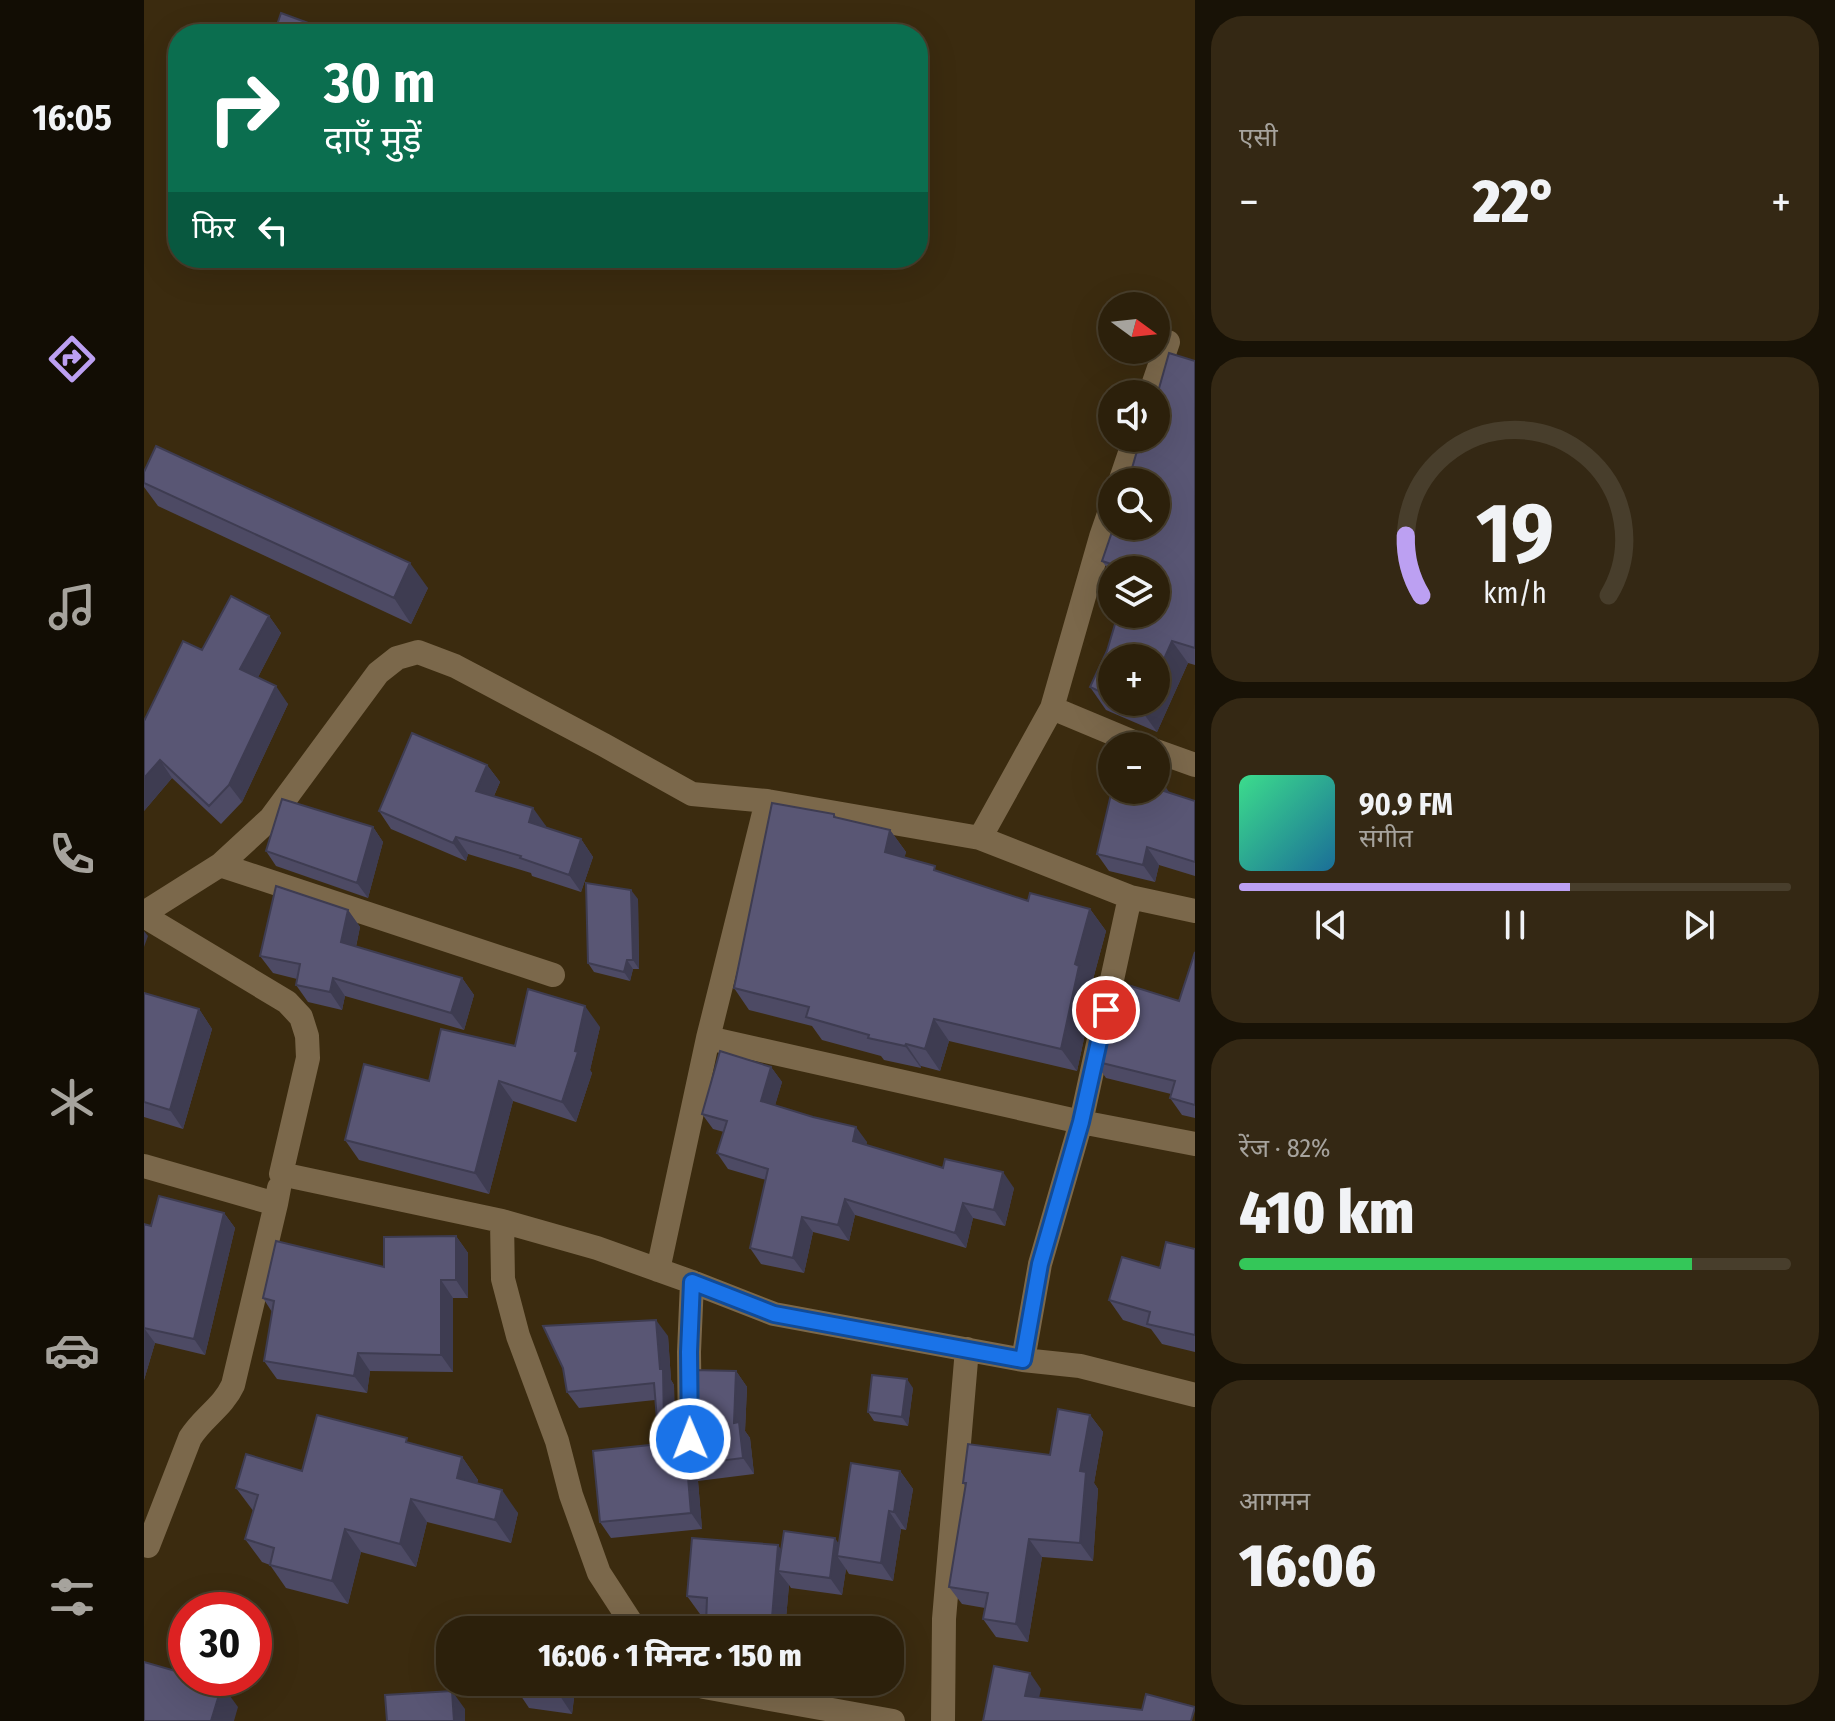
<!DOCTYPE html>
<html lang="hi">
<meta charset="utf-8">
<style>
body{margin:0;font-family:"Fira Sans Condensed","Noto Sans Devanagari",sans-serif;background:#342814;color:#f1f3f6;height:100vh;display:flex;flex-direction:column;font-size:30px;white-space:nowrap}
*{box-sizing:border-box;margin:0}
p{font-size:26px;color:#a6a39d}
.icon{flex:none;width:44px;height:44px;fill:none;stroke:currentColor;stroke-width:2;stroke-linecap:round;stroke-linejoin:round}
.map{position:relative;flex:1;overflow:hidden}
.panel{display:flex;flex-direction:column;gap:16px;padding:16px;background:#181206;width:640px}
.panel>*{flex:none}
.banner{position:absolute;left:24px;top:24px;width:760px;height:244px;border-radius:32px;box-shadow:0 8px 32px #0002,0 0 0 2px #483e2c;background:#0b6e4f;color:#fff;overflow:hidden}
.needle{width:52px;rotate:105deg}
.buttons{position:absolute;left:954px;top:292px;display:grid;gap:16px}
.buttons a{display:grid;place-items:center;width:72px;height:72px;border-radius:50%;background:#2c200b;box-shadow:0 8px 32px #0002,0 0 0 2px #483e2c;font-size:40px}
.speed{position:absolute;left:24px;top:1592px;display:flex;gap:16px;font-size:40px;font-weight:700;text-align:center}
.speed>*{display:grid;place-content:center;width:104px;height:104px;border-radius:50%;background:#2c200b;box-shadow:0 8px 32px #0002,0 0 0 2px #483e2c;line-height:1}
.speed .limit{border:12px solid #d22;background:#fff;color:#111}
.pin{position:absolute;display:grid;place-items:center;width:68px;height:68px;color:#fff;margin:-34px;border:4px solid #fff;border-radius:50%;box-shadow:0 2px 8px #0007}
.me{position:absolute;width:88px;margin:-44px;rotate:359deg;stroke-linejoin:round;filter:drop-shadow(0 0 6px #0008)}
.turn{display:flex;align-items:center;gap:28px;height:168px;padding:0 24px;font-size:36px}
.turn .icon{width:104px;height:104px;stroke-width:2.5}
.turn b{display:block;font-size:56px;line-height:68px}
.then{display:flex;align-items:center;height:76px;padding:0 24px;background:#0003;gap:16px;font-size:30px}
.big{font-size:60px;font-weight:800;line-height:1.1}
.panel .card{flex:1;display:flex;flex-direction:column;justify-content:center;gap:12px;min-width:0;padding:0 28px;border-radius:32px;background:#342814}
.panel .dial{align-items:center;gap:0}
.dial svg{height:208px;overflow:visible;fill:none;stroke:#483e2c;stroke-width:7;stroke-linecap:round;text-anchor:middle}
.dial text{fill:#f1f3f6;stroke:none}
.song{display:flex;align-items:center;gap:24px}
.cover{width:96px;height:96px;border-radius:12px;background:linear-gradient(135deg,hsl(150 70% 55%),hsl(200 70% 35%))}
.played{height:8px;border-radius:4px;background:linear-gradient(90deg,#bca0f2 60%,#483e2c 60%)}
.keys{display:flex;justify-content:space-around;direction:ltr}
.heat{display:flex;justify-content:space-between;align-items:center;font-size:44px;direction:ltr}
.charge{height:12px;border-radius:6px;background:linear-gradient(90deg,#34c759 82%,#483e2c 0)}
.trip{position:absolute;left:292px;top:1616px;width:468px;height:80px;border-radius:32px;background:#2c200b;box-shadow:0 8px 32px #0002,0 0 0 2px #483e2c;font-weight:800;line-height:80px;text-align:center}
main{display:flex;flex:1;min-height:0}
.tabs{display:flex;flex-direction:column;width:144px;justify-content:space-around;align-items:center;background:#120d04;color:#a6a39d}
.tabs .icon{width:56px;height:56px}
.tabs .active{color:#bca0f2}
.tabs b{font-size:36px;color:#f1f3f6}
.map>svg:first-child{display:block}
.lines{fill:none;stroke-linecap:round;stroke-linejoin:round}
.street{stroke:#7b684b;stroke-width:24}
.wall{fill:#4d4a64;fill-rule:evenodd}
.shaded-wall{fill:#3e3c51}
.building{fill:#595674;stroke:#3e3c51;stroke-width:2}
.route-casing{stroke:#114b97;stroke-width:20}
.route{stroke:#1a73e8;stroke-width:14}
</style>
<main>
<nav class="tabs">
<b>16:05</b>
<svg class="icon active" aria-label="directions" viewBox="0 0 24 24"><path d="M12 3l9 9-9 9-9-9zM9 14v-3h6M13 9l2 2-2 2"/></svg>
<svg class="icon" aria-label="music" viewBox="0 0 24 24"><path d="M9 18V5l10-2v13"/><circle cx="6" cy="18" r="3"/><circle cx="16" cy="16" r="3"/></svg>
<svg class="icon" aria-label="phone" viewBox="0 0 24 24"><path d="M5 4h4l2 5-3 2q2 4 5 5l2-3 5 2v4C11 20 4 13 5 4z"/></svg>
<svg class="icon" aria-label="climate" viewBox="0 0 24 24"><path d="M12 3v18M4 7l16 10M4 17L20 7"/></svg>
<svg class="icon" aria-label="car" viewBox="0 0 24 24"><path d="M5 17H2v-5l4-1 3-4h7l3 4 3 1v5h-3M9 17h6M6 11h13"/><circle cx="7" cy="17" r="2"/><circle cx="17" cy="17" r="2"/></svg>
<svg class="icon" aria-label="filters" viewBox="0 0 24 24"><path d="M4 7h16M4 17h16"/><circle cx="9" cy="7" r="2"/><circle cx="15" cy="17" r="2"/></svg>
</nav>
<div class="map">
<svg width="1051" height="1721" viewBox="0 0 1051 1721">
<rect width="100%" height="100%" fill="#3b2b0f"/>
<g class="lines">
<path class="street" d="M1006,394l18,-52
M976,482l15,-44
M908,708l91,38
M1012,751l39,14
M836,838l72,-130 49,-171 11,-32
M76,865l333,110
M0,913l76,-48 51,-47 107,-145 19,-15 21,-6 37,14 149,79 88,49 75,7 213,37 150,59 65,14
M0,916l143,86 14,15 6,19 1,22 -27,116 221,47 95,27 95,34 82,32 249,46 57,6 115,29
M564,1038l373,84 114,22
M0,1166l132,38 3,-16
M358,1221l1,58 15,57 39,105 14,54 28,78 37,57
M514,1270l50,-232 59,-237
M879,1360l17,-96 41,-142 49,-225
M546,1439l-1,-87 3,-70
M4,1546l42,-108c12,-20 33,-31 43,-53l43,-181
M552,1682l8,5 189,34
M799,1721l1,-102 23,-270"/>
</g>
<path class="wall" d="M1051,361v304l-7,-2 -31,69 -51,-22 -16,-23 17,-36 49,-81h-44v5l-10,-14 39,-109zM968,658l44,44h-44z
M0,472l284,116 -17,36 -253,-118 -14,-19z
M125,616l12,17 -23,44 30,27 -46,98 -21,22 -49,-46 -28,33 58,-161z
M343,765l13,17 -6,14 52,30 -1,2 36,11 12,18 -12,35 -49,-16 -1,-3 -63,-19 -2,7 -75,-32 -12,-18z
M1026,793l25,8v75l-36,-11 -4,17 -46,-11 -12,-17z
M690,814l3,4 53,12 16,22 -2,6 34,13 90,30 62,8 16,22 -14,52 3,5 -18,83 -128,-30 -9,30 -19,-5v2l-37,-8 -3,-4 -59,-16 -10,-14 -63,-16 -15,-22z
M229,827l10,15 -15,56 -92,-32 -10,-15z
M494,899l1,70h-6l-3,12 -36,-9 -6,-9z
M204,910l12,17 -4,20 106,31 12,17 -10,35 -119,-34 -3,14 -34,-8 -12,-17 1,-6 -24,-6 -13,-17z
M1051,952v166l-13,-3 -12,-17 1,-4 -65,-16 -12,-17 85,-60z
M0,993l55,16 13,20 -29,100 -39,-12z
M456,1027l-10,43 2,3 -16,49 -63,-21 -24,93 -130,-34 -14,-20 84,-59 86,-35z
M627,1067l11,15 -7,23 92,37 -1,3 77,23 71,20 -9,38 -32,-8 -7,30 -111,-33 -6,26 -36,-9 -9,41 -43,-9 -11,-16 16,-68 -38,-11 -11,-16 7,-21 -11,-3 -11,-15z
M80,1213l11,15 -30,127 -50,-12 -11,37v-156l7,2z
M312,1236l12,17v45h-15v74l-83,-1 -3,22 -90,-14 -13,-18 8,-49 -9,-14 121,-31z
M1051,1249v103l-33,-8 -11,-15 -28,-9 -14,-20z
M524,1336l3,44 3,5 1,52 3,1 9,-2 4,-5 45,-60 11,16 -2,44 5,7 4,36 -56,7 4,48 -91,9 -11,-16 59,-78 -4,-44 -76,8 -12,-16z
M769,1388l-5,38 -34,-5 -6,-9z
M946,1415l13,17 -9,51 4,6 -5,72 -51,-4 -14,85 -32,-5 -13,-18 2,-11 -23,-4 -13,-17 17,-100 -3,-4 87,-28z
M267,1444l51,13 16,23 -1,3 41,30 -7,30 -84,-21 -11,45 -55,-15 -13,52 -62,-16 -16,-23 -8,-3 -17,-23 9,-27 -18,-24z
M756,1471l13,18 -7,41 -5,-1 -8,52 -44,-7 -3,-5 -4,26 -51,-7 -2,-3 -4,45h-75l-4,-6v-10h-6l-13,-18 95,-46 57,-6z
M374,1682h58l-4,32 -43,-6 -12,-18z"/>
<path class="shaded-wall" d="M266,563l18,25 -17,36 -17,-26z
M125,616l12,17 -28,54 -13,-18z
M1028,641l16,22 -31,69 -16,-22 4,-8h11v-25z
M132,686l12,18 -46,98 -13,-17z
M16,760l12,18 -28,33v-33z
M343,765l13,17 -12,27 -12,-18z
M1019,783l12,18 -14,-11z
M389,808l13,18 -5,14 -12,-18z
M229,827l10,15 -15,56 -11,-15z
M746,830l16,22 -6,22 -15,-22z
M312,837l12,17 -2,7 -13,-18z
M437,839l12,18 -12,35 -12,-17z
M1003,847l12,18 -4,17 -12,-17z
M487,890l7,9 1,70 -6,-9z
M946,909l16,22 -14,52 3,5 -18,83 -16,-22 14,-85z
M204,910l12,17 -7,33 -12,-18z
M0,931l4,5 -4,11z
M483,960l6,9 -3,12 -6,-9z
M189,978l12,18 -3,14 -12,-18z
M318,978l12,17 -10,35 -13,-17z
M441,1006l15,21 -10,43 2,3 -16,49 -14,-20 13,-51z
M55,1009l13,20 -29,100 -13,-19z
M790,1019l15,22 -9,30 -15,-22z
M762,1044l15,22v2l-16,-22z
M627,1067l11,15 -10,34 -11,-15z
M355,1081l14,20 -24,93 -14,-21z
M712,1127l11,15 -4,15 -10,-16z
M859,1172l11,16 -9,38 -11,-16z
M701,1199l10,16 -6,26 -11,-16z
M819,1203l10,15 -7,30 -11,-15z
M80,1213l11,15 -30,127 -11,-16z
M658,1217l11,15 -9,41 -11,-15z
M312,1236l12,17v45l-12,-18z
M297,1280l12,18v74l-12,-17z
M512,1320l12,16 3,44 3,5 1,55 -9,-9 -2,-7z
M0,1328l11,15 -11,37z
M214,1353l12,18 -3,22 -13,-17z
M592,1371l11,16 -2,44 5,7 4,36 -11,-16 -9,-35z
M763,1379l6,9 -5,38 -6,-9z
M946,1415l13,17 -9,51 4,6 -5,72 -13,-18v-72z
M318,1457l16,23 -5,21 -16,-23z
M543,1465l11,16 4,48 -11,-16z
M756,1471l13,18 -7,41 -12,-18z
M358,1490l16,23 -7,30 -16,-23z
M267,1499l16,23 -11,45 -16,-23z
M745,1511l12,18 -8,52 -12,-18z
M201,1529l16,23 -13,52 -16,-23z
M691,1538l12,18h-10l9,13 -4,26 -12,-17z
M885,1539l13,18 -14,85 -12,-18z
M634,1545l12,17 -12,9 11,14 -4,45h-14z
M886,1673l11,16 -5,23 -11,-16z
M418,1682h14l-4,32 -12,-18z
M78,1685l16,22 -4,14h-23z
M308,1691l13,18v12h-11z"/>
<path class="building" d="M137,13l57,21h-64z
M1025,353l26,8v287l-23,-7 -16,36v-19h-44v39l-22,-10 17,-36 11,-37h38v-44h-26l-28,-9 12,-35h42v-44h-28l9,-31 4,1 4,-14h11v-39z
M12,446l254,117 -16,35 -250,-115v-11z
M87,596l38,20 -29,53 36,17 -47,99 -20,21 -49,-46 -16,18v-57l39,-80 19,9z
M980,702h21l-4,8z
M268,733l75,32 -11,26 57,17 -4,14 52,17 -12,36 -49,-17 1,-2 -65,-19 -3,6 -74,-32z
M1012,781l7,2 -2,7 34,11v61l-48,-15 -4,18 -46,-11 15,-64h44z
M138,799l91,28 -16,56 -91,-32z
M628,803l62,11v3l56,13 -5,22 50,14 -1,4 94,31 2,-8 60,16 -15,55 4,2 -18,83 -127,-30 -9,30 -19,-5 -1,2 -37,-8 1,-3 -63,-18 3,-10 -75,-19z
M442,883l45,7 2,70h-6l-3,12 -36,-9z
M132,886l72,24 -7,32 121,36 -11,35 -118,-35 -3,14 -34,-7 4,-21 -40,-8z
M1051,952v153l-25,-7 5,-17 -81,-20 18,-81 67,21z
M384,989l57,17 -10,45 3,1 -16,50 -63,-21 -24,92 -130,-33 19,-76 65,17 12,-52 74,17z
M0,993l55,16 -29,101 -26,-8z
M576,1051l51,16 -10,34 52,16 43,10 -3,14 90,27 2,-9 58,13 -9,38 -31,-7 -8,30 -110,-34 -7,26 -36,-8 -9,41 -43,-10 18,-79 -51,-16 10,-32 -25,-7z
M15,1196l65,17 -30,126 -50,-11v1v-105l7,2z
M312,1236v44h-15v75l-83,-2 -4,23 -90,-15 10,-60 -11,-3 13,-57 108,26v-30z
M1022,1242l29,7v86l-48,-11 3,-12 -41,-12 13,-43 38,11z
M512,1320l4,49h3l1,55 2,7 5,5 7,2 9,-2 4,-5 3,-7 -1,-54 43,1 -2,52 5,-1 4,36 -56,7 4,48 -91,9 -7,-71 66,-7 -5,-61 -87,9 -4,-24 -20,-42z
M728,1375l35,4 -5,38 -34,-5z
M914,1409l32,6 -10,56 6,1 -6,71 -51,-4 -13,85 -33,-5 5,-26 -39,-6 17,-104h-3l5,-39 82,11z
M173,1415l90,23 -1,4 56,15 -5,21 45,12 -7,30 -84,-21 -11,45 -55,-15 -13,52 -62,-16 4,-17 -29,-9 13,-44 -22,-7 10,-34 56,17z
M707,1463l49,8 -6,41 -5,-1 -8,52 -44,-7z
M640,1531l51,7 -5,40 -52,-7z
M548,1538l86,7 -7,85 -65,-6 1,-26 -20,-2z
M382,1627l25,3h-26z
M0,1662l42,12v4h12l24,7 -11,36h-67z
M850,1666l36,7 -5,23 117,14 4,-16 49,13 -4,14h-208z
M374,1682h44l-2,14 -43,-6z
M308,1691l2,30h-67l-2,-26z"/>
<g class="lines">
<defs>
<path id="route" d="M546,1439l-1,-87 3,-70 82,32 249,46 17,-96 41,-142 25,-112"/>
</defs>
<use href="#route" class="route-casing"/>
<use href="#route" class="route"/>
</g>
</svg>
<div class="buttons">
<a><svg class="needle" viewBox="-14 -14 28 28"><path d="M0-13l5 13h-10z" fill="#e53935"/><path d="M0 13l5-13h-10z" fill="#a6a39d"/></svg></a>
<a><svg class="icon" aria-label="sound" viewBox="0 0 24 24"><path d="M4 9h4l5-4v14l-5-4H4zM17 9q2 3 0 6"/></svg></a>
<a><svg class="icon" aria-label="search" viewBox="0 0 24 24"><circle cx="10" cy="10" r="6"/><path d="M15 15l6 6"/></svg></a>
<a><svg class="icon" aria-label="layers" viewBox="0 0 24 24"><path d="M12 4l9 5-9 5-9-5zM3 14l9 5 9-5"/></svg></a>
<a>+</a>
<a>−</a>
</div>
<div class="speed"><div class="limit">30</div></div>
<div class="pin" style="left:962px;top:1010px;background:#d93025"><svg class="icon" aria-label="arrive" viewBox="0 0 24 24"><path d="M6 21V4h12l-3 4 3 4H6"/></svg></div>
<svg class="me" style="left:546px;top:1439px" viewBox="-20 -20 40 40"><circle r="17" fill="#1a73e8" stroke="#fff" stroke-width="3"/><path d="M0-11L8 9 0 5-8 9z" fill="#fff"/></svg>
<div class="trip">16:06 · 1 मिनट · 150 m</div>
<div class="banner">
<div class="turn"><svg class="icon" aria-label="right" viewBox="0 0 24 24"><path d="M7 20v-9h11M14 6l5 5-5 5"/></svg><div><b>30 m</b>दाएँ मुड़ें</div></div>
<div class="then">फिर<svg class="icon" aria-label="left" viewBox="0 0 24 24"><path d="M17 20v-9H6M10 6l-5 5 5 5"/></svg></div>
</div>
</div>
<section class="panel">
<div class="card"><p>एसी</p>
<div class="heat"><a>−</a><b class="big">22°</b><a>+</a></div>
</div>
<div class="card dial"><svg viewBox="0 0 100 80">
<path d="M14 69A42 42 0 1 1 86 69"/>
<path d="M14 69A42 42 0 0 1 8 46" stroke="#bca0f2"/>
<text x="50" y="56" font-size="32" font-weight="700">19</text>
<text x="50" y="72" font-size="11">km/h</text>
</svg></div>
<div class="card">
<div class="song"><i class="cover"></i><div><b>90.9 FM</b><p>संगीत</p></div></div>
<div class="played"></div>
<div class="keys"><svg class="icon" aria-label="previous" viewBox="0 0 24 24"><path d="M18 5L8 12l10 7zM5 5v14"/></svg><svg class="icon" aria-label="pause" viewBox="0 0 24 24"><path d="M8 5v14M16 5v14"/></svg><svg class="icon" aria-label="next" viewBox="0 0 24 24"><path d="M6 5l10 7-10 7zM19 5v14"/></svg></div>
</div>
<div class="card"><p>रेंज · 82%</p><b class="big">410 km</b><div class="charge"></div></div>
<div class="card"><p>आगमन</p><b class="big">16:06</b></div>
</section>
</main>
